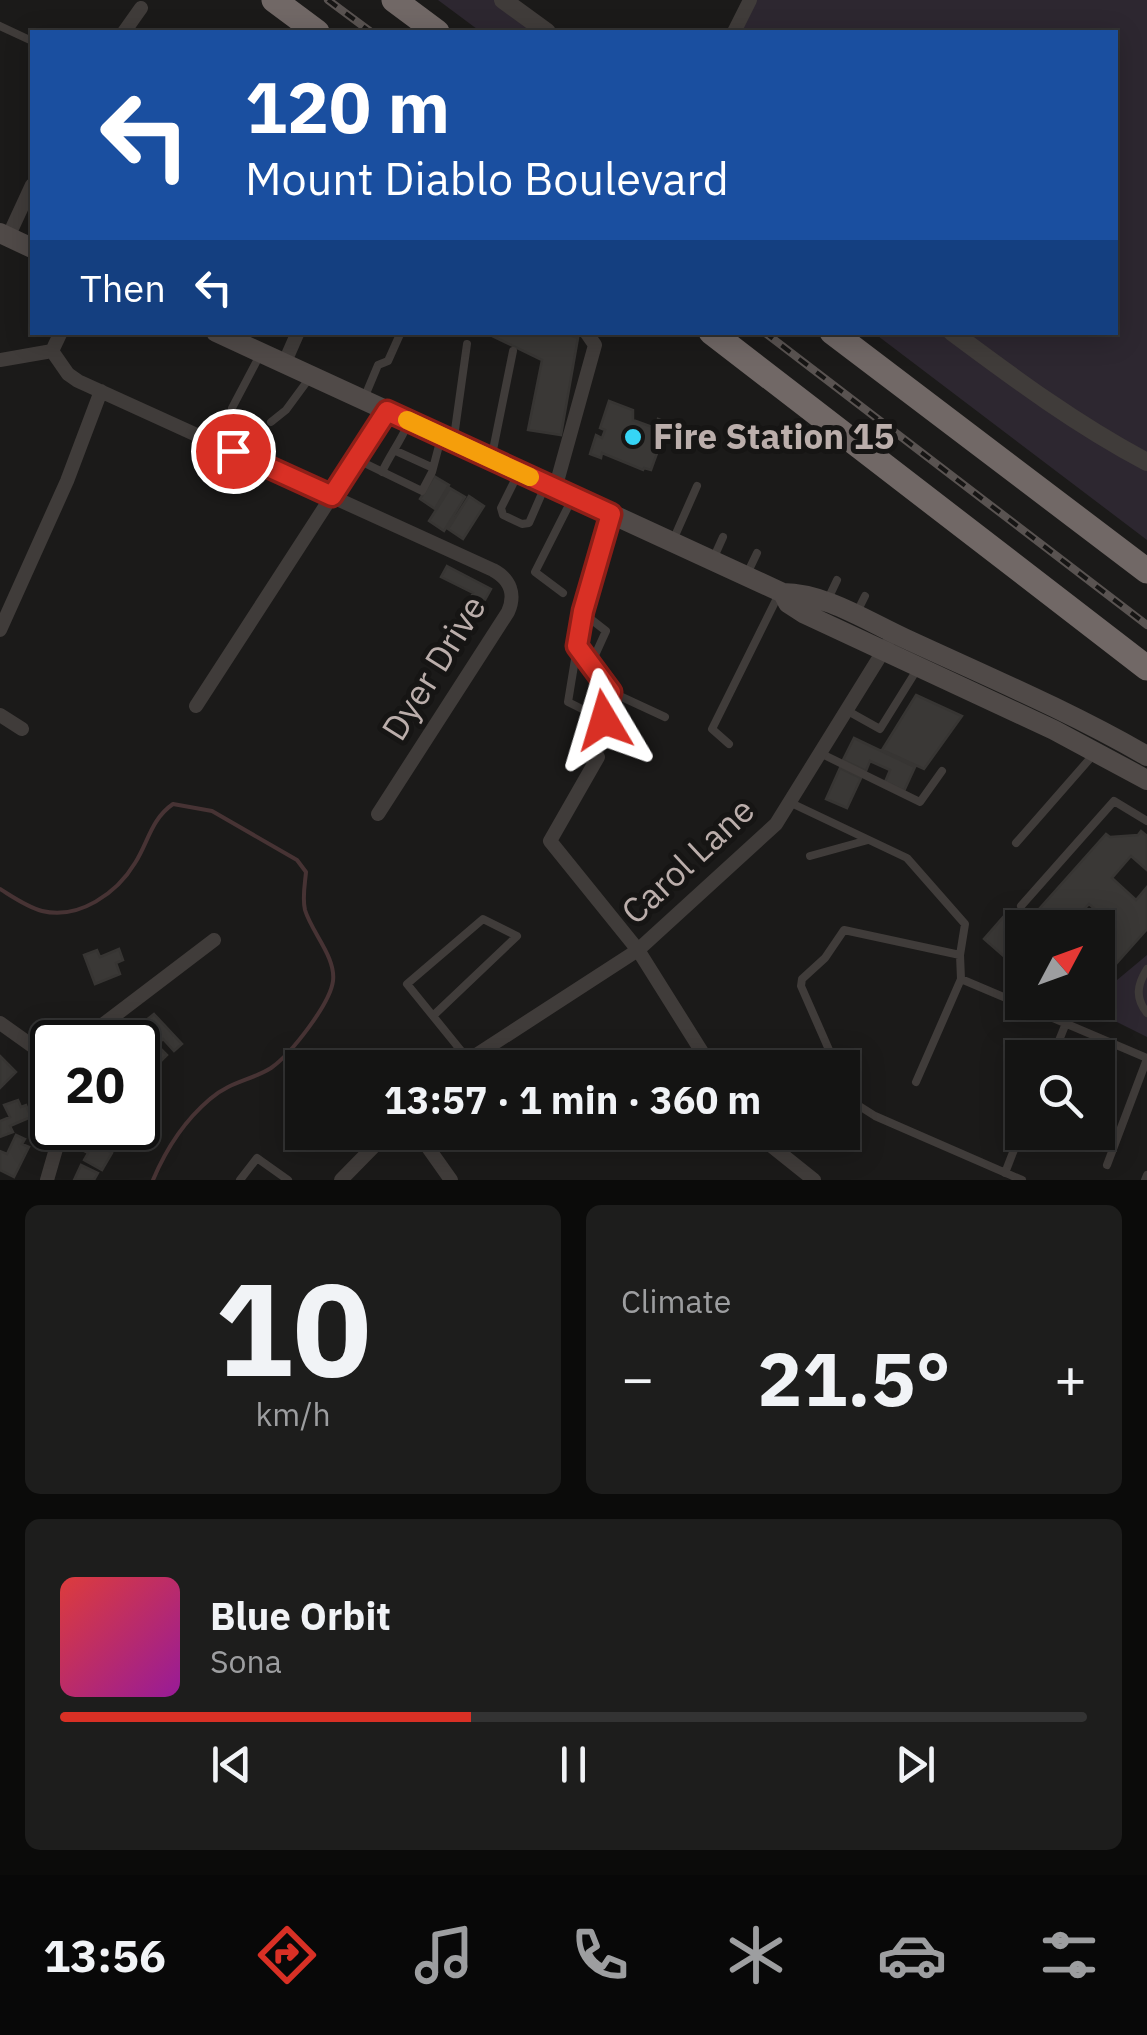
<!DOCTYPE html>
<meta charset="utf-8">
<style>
body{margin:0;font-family:"IBM Plex Sans",sans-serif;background:#1d1d1c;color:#f1f3f6;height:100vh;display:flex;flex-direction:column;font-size:38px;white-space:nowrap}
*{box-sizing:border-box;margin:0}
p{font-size:32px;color:#9d9ea0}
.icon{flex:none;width:55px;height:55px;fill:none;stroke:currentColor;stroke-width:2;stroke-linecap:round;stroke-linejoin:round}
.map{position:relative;height:1180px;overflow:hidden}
.drawer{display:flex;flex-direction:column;gap:25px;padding:25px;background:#0b0b0a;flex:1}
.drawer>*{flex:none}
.top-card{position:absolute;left:30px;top:30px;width:1088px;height:305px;border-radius:0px;box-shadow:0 5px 25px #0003,0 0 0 2px #333;background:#1a4fa0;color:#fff;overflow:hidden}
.needle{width:65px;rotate:49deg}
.tools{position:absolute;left:1005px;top:910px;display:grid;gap:20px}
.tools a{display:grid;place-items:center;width:110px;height:110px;border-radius:0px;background:#141413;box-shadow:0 5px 25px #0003,0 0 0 2px #333;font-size:50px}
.speed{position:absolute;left:30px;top:1020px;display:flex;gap:20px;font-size:50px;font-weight:700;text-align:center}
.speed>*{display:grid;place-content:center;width:130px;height:130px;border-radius:50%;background:#141413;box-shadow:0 5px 25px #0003,0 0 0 2px #333;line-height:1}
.speed .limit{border:5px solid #111;border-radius:15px;background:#fff;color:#111}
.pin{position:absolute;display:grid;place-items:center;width:85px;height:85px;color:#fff;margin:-42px;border:5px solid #fff;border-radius:50%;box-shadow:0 2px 10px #0007}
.me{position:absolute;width:110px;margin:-55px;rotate:353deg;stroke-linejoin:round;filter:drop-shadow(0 0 8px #0008)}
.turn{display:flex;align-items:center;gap:35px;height:210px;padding:0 50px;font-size:45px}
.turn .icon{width:130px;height:130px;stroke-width:2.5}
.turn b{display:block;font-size:70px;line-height:85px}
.then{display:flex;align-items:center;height:95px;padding:0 50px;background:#0003;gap:20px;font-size:38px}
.big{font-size:75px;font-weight:800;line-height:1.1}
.drawer .widget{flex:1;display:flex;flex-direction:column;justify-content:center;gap:15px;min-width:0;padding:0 35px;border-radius:15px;background:#1d1d1c}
.drawer .dial{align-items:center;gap:0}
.dial b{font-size:130px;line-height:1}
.song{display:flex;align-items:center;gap:30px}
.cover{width:120px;height:120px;border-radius:15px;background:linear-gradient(135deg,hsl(0 70% 55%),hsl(300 70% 35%))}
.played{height:10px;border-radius:5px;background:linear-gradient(90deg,#d93025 40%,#333 40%)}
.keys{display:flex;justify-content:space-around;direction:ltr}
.heat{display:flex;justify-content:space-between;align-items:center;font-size:55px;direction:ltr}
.drawer .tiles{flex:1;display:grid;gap:25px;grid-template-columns:1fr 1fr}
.widget:last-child{grid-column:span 2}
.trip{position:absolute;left:285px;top:1050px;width:575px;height:100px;border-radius:0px;background:#141413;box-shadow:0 5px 25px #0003,0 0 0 2px #333;font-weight:800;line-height:100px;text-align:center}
.tab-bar{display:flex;height:160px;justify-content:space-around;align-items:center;background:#080808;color:#9d9ea0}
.tab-bar .icon{width:70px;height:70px}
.tab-bar .active{color:#d93025}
.tab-bar b{font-size:45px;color:#f1f3f6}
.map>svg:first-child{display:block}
.green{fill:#2d2730}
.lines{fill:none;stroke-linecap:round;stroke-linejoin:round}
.stream{stroke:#473334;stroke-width:4}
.building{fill:#3a3836;stroke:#373533;stroke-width:2.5}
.service{stroke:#403c3a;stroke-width:8}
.minor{stroke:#403c3a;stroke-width:14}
.tertiary{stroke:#403c3a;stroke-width:18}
.secondary{stroke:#504a48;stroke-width:20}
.motorway{stroke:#716866;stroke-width:25}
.rail-casing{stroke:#595351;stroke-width:8}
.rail{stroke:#161514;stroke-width:4;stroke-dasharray:11;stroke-linecap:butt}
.route-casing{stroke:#8d1f18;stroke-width:25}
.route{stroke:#d93025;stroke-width:18}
.slow{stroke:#f59e0b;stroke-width:18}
.poi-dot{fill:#36d5f6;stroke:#161514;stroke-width:4}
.labels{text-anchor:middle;stroke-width:10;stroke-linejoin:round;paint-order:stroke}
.poi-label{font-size:35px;font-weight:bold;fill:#bbaeab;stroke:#161514;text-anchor:start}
.street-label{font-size:35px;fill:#bbaeab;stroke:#161514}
</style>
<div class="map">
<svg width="1147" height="1180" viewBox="0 0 1147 1180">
<rect width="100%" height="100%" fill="#1b1a19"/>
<path class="green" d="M438,0h65l44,32h-66z
M750,0h397v540l-273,-207 241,-1v-300h-381z
M1147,955v82l-42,-21 12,-36z"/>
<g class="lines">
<path class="stream" d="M0,889c13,8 27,18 42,22 37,9 75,-18 93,-48 13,-20 16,-44 38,-59l39,7 85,49 9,12c-1,12 -4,26 -1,38 7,23 31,47 28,71 -3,23 -42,73 -62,87 -19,12 -42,14 -61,31 -26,22 -44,50 -57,81"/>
</g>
<path class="building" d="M484,332h78l16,6 -17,97 -33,-5 14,-70z
M609,401l24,9v10l22,8 3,-9 10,4 -17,47 -7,-2 -1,2 -41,-17 -1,5 -11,-4 6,-19 6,3 3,-8 -5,-2z
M434,476l15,9 -14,24 -15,-10z
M450,488l15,9 -21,34 -15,-10z
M469,496l15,10 -21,33 -15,-10z
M447,566l44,23 -10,18 -12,-6 4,-8 -32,-16z
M916,695l46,21 -38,53 -42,-19z
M854,738l61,29 -11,24 -19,-9 5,-12 -20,-9 -4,10 -23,-11z
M840,768l21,10 -14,30 -21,-9z
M1141,831l6,5v34l-16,-14 -19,22 24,22 11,-13v42l-48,54 -1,-52 9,-11 -18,-16 -16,18 6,6 -56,-1 83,-93 4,3 28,-2z
M1004,916l18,17v9l-15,17 -23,-20z
M119,949l4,11 -7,3 4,11 -25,10 -11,-29 13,-5 3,7z
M154,1014l28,30 -8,7 -11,-12 -6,6 10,10 -8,8 -32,-28z
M0,1056l16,16 -16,16z
M18,1100l3,7 5,-2 5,12 -21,9 3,6 -13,5v-16l10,-4 -6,-12z
M90,1128h10l11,6 -8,14 9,5 -10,17 -18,-10 4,-7 -6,-3 7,-11 -4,-3z
M16,1135l9,4 -3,5 7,3 -15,30 -14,-7v-19l7,3z
M81,1165l17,8 -4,7h-20z"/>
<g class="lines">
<path class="service" d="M0,26l32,15
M365,396l13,-31 10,-4 13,-29
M232,408l29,-55
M271,422l15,-12 25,-34
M454,437l13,-93
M396,451l35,16
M492,455l21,-104
M356,459l66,32 10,-19 9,-34
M382,472c8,-17 18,-30 26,-48
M518,474l-17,34 2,7 19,9 7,-1 17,-39
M674,538l23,-52
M714,557l9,-20
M746,576l11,-23
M563,593l-28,-21 38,-75
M828,599l9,-19
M857,612l8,-16
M583,613l23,18 -15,33
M577,646l34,46 -7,28 -36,-18 15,-91 28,-97
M611,692l54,25
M846,710l34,19 38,-61
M729,744l-17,-15 66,-133
M820,753l100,49 22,-31
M789,802l118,56 58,66 -5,31 1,24 -45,103
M1016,843l78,-89
M810,856l58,-16
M1021,906l93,-105 33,20
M1147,969c-10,16 -12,29 0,44
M961,979l186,79
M435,1014l82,-78 -34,-17 -76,65 60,74
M1052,1058l14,-35
M837,1068l-36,-82 1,-7 23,-21 19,-28 116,25
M842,1079l11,23 22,14 147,64
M1107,1165l40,-106
M1005,1173l17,-44
M240,1180l17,-22 31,22
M1145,1180l2,-5"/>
<path class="minor" d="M124,32l17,-24
M734,32l16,-32
M8,237l24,-52
M52,351l16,23 10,7 415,189c17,9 23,24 15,42l-130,202
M0,360l52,-9 9,-19
M284,364l14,-32
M555,489l40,-144 -9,-13
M0,630l67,-149 34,-90
M196,706l191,-295
M0,715l22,14
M598,757l-48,84 88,109 74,118
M0,1023l52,37
M80,1042l134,-102
M456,1068l182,-118 138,-126 111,-179
M417,1132l34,48
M759,1132l10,12 45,36
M47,1180l15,-52
M341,1180l47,-48"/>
<path class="tertiary" d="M503,0l44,32
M952,332c63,47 125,93 195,130"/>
<path class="secondary" d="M0,233l32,15
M216,332l567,261c41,0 84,28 121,45 82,38 165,73 243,118
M783,593l5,10 17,11 249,116 93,50"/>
<path class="motorway" d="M274,0l43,32
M394,0l43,32
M711,332l436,336
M832,332l315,239"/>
<defs>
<path id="rail" d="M328,0l43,32
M764,332l383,293"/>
</defs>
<use href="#rail" class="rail-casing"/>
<use href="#rail" class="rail"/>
</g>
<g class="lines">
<defs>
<path id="route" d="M233,451l99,45 55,-85 224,103 -28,97 -6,35 34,46 -7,28"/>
</defs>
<use href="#route" class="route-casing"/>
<use href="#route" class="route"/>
<path class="slow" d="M407,420l123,57"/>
</g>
<circle class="poi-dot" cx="633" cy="437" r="10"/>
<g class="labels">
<g class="poi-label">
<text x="653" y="449">Fire Station 15</text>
</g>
<g class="street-label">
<text transform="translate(434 668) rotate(-58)" y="12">Dyer Drive</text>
<text transform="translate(688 861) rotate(-43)" y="12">Carol Lane</text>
</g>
</g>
</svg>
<div class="tools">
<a><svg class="needle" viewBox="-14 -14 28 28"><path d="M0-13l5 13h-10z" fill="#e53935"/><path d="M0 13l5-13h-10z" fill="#9d9ea0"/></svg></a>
<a><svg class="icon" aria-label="search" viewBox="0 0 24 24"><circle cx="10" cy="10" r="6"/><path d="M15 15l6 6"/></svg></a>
</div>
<div class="speed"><div class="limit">20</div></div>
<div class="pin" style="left:233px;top:451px;background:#d93025"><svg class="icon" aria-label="arrive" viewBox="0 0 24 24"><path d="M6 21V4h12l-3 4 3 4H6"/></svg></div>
<svg class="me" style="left:604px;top:720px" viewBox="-20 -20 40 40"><path d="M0-17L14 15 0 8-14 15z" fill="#d93025" stroke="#fff" stroke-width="4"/></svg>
<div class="trip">13:57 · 1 min · 360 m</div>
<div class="top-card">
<div class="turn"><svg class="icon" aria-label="left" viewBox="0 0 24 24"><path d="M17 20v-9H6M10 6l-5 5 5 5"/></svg><div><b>120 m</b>Mount Diablo Boulevard</div></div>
<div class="then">Then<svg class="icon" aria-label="left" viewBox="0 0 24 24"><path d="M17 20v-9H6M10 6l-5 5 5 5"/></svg></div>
</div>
</div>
<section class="drawer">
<div class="tiles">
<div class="widget dial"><b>10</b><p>km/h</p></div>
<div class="widget"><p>Climate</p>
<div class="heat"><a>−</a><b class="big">21.5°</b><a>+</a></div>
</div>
<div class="widget">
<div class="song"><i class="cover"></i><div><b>Blue Orbit</b><p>Sona</p></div></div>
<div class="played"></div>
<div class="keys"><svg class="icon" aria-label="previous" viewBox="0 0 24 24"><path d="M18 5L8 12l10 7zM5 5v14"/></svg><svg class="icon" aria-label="pause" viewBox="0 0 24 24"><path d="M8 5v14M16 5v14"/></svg><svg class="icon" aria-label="next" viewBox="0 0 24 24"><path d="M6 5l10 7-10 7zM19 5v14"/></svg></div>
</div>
</div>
</section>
<nav class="tab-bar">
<b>13:56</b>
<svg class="icon active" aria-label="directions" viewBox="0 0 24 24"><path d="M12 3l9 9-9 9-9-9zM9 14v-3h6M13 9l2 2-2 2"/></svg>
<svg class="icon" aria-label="music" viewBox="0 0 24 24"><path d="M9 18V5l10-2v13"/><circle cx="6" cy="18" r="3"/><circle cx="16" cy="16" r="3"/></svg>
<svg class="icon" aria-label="phone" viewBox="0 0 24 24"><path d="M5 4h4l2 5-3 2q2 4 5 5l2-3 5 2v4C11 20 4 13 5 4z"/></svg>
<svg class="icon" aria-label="climate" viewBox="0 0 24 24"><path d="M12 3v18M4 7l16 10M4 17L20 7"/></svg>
<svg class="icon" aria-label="car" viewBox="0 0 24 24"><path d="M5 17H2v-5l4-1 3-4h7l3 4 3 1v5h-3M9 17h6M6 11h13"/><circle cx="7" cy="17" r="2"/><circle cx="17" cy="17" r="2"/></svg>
<svg class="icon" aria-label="filters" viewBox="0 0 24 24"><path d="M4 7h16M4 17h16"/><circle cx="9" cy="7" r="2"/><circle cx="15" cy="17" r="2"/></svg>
</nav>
